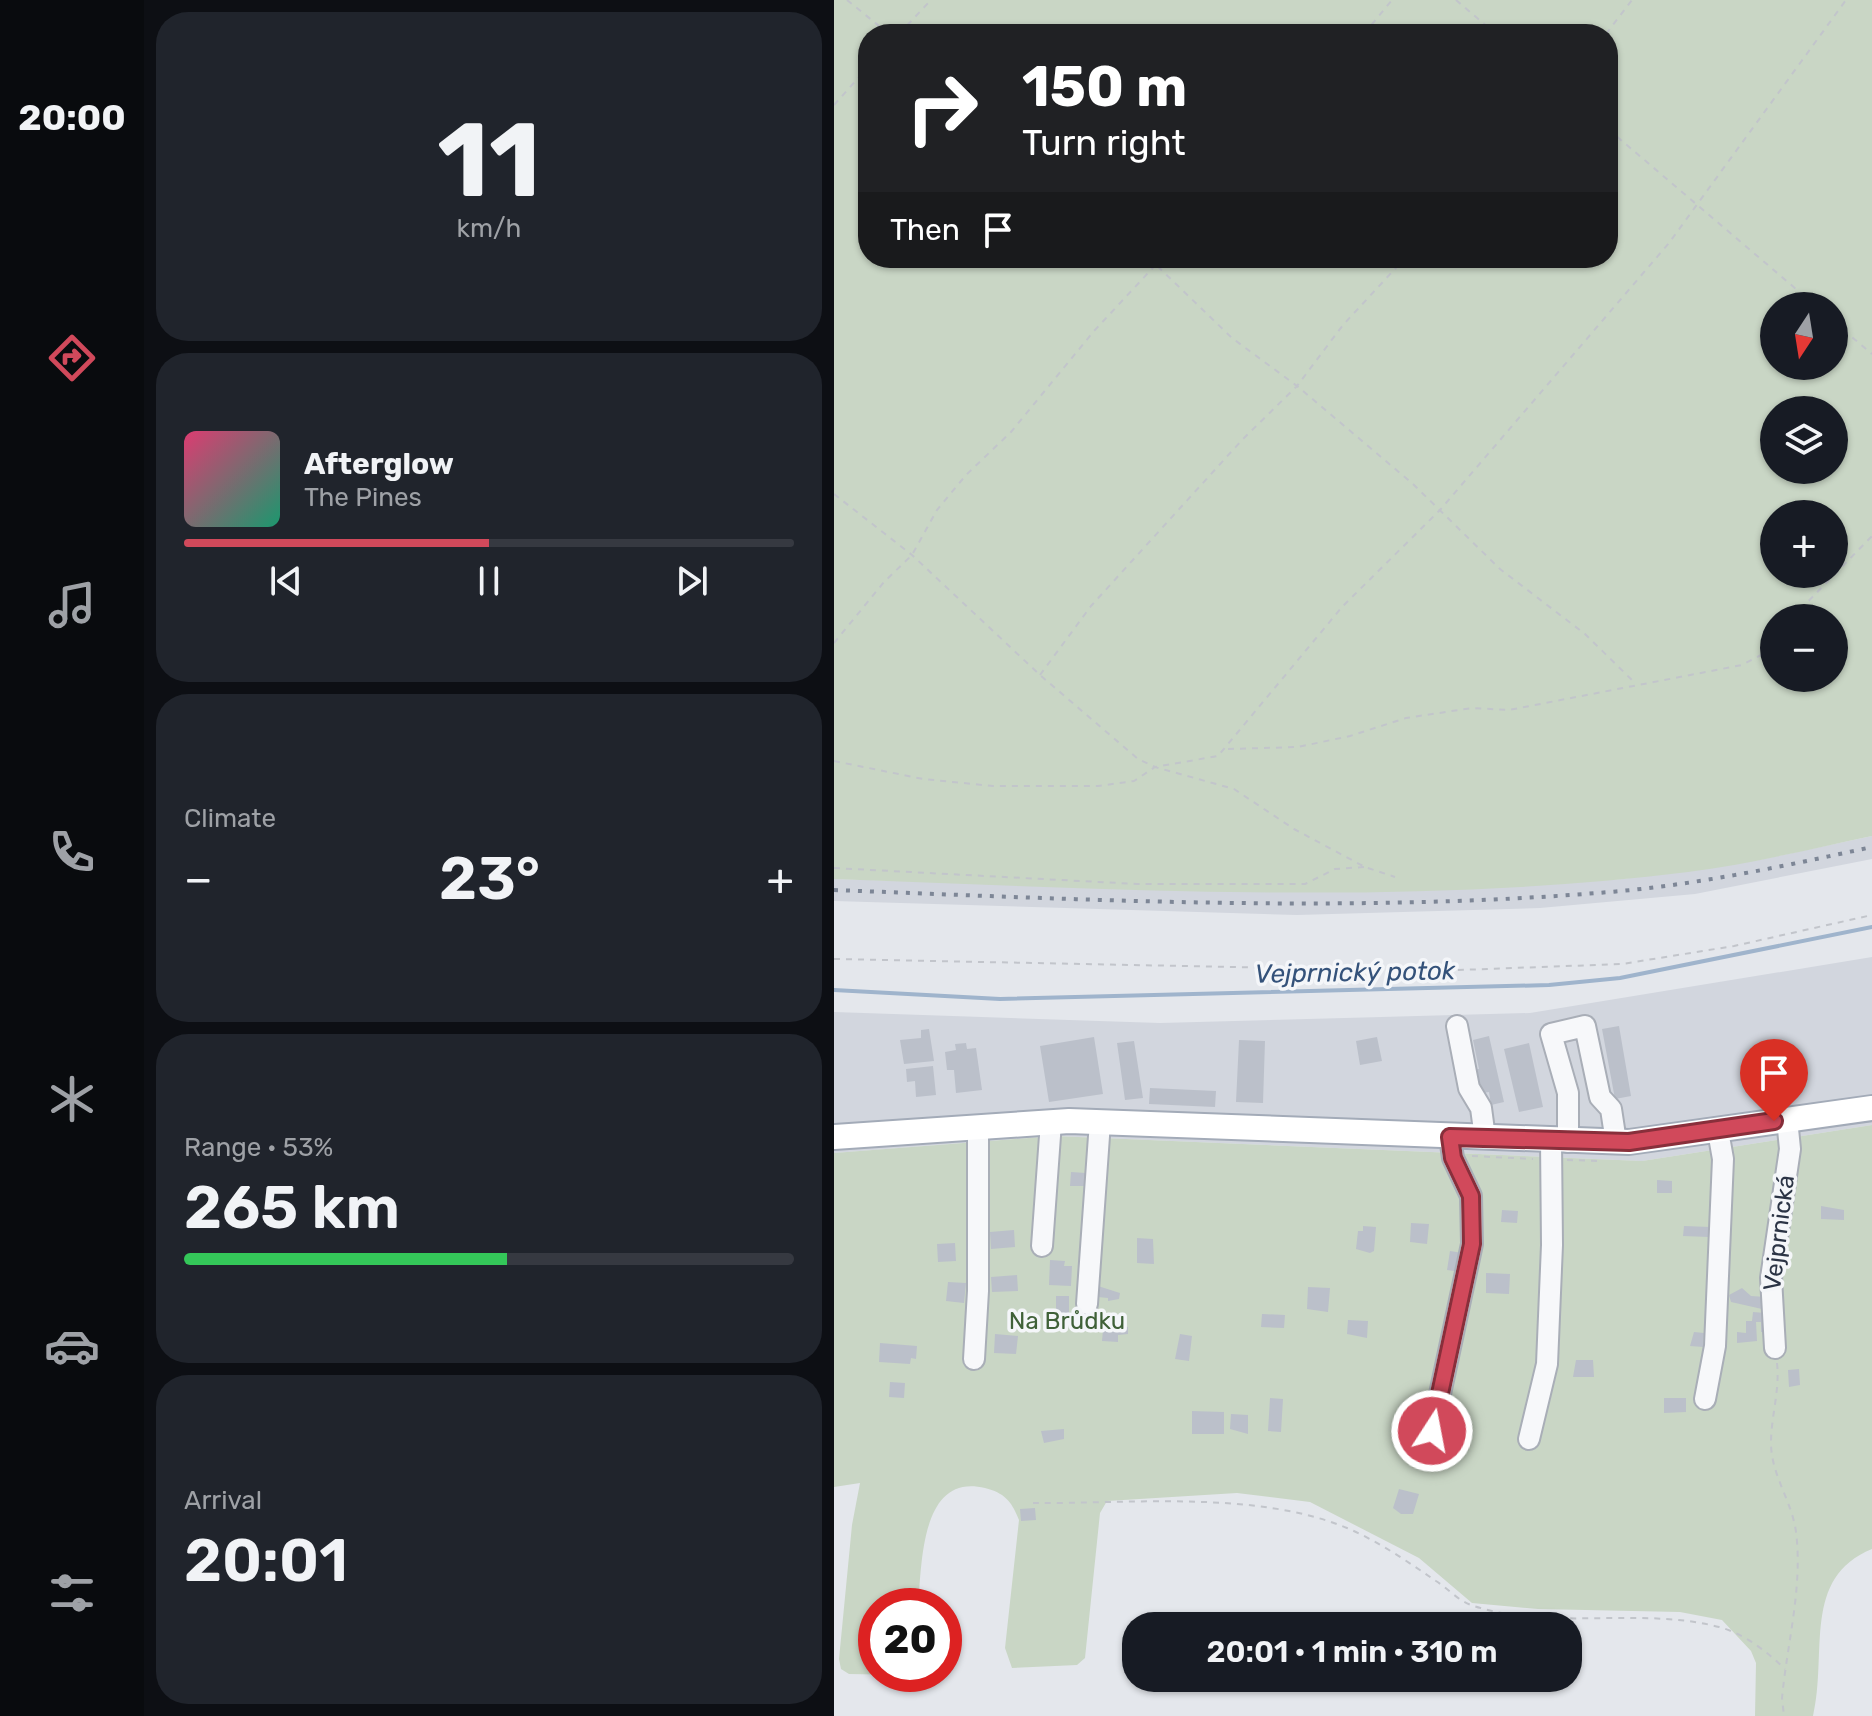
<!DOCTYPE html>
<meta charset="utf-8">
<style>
body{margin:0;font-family:Rubik,sans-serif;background:#20242c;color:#f1f3f6;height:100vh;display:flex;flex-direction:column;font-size:30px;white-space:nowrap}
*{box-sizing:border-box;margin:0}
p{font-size:26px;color:#9ea1a6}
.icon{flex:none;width:44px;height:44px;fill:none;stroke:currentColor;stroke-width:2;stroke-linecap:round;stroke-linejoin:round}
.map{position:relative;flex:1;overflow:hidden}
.side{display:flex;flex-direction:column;gap:12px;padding:12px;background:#0d0f14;width:690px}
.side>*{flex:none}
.guide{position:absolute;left:24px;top:24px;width:760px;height:244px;border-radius:32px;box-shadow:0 2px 6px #0004;background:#202124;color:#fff;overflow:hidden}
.needle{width:52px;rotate:192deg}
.fabs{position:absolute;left:926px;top:292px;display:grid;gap:16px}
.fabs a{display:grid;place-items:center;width:88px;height:88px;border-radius:50%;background:#171b24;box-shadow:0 2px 6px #0004;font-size:40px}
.speed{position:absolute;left:24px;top:1588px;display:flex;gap:16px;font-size:40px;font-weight:700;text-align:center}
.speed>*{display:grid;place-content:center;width:104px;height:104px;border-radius:50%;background:#171b24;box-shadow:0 2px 6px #0004;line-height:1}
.speed .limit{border:12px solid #d22;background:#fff;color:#111}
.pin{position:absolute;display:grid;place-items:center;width:68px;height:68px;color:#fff;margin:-82px -34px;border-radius:50% 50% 50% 0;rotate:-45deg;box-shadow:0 0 8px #0007}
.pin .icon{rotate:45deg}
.me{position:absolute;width:88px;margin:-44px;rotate:11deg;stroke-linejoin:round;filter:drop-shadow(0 0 6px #0008)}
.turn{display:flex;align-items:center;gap:28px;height:168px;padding:0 32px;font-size:36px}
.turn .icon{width:104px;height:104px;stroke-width:2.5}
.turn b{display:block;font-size:56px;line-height:68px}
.then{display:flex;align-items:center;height:76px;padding:0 32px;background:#0003;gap:16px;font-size:30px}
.big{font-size:60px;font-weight:600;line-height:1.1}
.side .tile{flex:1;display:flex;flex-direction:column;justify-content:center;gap:12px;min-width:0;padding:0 28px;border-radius:32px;background:#20242c}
.side .dial{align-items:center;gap:0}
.dial b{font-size:104px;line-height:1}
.song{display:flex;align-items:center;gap:24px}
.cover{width:96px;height:96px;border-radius:12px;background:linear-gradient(135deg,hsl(340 70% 55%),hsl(160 70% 35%))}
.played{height:8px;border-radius:4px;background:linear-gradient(90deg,#d1495b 50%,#363941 50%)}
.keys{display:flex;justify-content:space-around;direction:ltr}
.heat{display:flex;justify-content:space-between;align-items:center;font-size:44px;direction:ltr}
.charge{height:12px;border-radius:6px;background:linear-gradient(90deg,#34c759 53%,#363941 0)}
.trip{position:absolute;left:288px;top:1612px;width:460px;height:80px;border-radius:32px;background:#171b24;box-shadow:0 2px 6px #0004;font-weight:600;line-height:80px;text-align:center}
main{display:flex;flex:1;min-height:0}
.tab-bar{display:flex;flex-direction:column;width:144px;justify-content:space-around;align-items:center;background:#090b0e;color:#9ea1a6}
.tab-bar .icon{width:56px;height:56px}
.tab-bar .current{color:#d1495b}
.tab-bar b{font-size:36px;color:#f1f3f6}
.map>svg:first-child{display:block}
.built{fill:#d2d6de}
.green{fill:#c9d6c5;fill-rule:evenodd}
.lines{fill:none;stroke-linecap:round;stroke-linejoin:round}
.stream{stroke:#9fb4cc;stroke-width:4}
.building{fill:#bbc0ca}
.minor-casing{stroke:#a9aeb7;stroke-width:24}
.major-casing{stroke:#a3abb8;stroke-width:28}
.path{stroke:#c2c5cb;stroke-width:2;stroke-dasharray:6 6;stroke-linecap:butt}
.minor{stroke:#f7f8fa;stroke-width:20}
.major{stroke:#fff;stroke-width:24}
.rail{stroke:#7d8696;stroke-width:4;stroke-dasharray:4 8;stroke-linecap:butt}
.route-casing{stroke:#882f3b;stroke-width:20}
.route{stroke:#d1495b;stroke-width:14}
.labels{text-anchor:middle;stroke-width:7;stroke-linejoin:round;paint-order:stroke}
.street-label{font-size:24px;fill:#2b3445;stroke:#f4f6f9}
.park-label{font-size:24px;fill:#3f6138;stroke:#f4f6f9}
.water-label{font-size:26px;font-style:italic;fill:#34527a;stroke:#f4f6f9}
</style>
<main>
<nav class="tab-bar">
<b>20:00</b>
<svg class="icon current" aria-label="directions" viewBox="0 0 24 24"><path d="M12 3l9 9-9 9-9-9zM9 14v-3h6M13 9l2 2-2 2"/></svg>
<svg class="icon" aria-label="music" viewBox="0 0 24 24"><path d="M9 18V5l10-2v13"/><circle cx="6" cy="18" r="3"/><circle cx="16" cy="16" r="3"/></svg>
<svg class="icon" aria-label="phone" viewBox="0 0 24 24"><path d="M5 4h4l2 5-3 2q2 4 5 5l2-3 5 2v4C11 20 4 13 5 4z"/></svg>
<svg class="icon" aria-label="climate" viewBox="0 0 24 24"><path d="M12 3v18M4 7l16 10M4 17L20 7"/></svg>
<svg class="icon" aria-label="car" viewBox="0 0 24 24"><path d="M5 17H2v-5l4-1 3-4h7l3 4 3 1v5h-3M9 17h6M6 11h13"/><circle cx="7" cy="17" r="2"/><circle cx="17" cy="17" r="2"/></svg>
<svg class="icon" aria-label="filters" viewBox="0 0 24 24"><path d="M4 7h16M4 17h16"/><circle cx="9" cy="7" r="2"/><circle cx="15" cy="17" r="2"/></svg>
</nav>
<section class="side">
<div class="tile dial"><b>11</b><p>km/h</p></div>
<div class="tile">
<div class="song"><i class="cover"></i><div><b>Afterglow</b><p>The Pines</p></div></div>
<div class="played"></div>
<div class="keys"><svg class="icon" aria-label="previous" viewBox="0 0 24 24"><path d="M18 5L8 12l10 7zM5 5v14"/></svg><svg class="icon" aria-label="pause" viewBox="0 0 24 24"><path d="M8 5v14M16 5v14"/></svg><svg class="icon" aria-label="next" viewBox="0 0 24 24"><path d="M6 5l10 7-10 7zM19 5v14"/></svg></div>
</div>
<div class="tile"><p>Climate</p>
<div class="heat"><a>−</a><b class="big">23°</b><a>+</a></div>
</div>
<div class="tile"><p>Range · 53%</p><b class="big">265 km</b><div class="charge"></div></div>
<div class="tile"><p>Arrival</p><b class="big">20:01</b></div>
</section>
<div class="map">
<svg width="1038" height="1716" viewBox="0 0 1038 1716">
<rect width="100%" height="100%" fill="#e4e7ec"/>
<path class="built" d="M1038,836v23l-177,35 -155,14 -243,7 -463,-14v-22l463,13 242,-7 83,-6 137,-19z
M1038,957v168l-230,36 -587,-25 -221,17v-141l326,11 370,-10z"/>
<path class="green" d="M0,0h1038v836c-61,13 -122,28 -184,36 -283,35 -571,17 -854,7zM34,34h740v224h-740zM1000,306v60h-60v-60zM1000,410v60h-60v-60zM1000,514v60h-60v-60zM1000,618v60h-60v-60z
M1038,1125v424c-71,29 -44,104 -59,167h-58l1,-53 -5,-12 -29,-31 -42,-8 -142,-3 -66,-6 -53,-45 -109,-56 -73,-9 -130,8 -7,12 -15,145 -8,7 -65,3 -7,-20 14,-128c-7,-18 -14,-27 -34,-32 -65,-16 -63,77 -67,118h-42v68h28l-2,1 -53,-1 -8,-5 -2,-10 13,-134 8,-42 -26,4v-334l221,-17 587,25z"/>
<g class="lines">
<path class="stream" d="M0,990l166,9 549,-14 71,-7 252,-51"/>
</g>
<path class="building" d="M785,1026l12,70 -16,3 -13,-70z
M95,1029l5,32 -30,3 -4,-24 21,-2v-8z
M655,1036l15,66 -13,3 -2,-13 -12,2 -5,-24 7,-1 -6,-29z
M260,1037l9,57 -54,8 -9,-56z
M543,1037l5,24 -22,4 -4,-24z
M405,1040l26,1 -2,62 -27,-1z
M300,1041l9,57 -18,2 -8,-57z
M132,1043l1,6 9,-1 6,42 -26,3 -2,-23h-7l-2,-18 11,-2 -1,-6z
M695,1043l14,64 -24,5 -15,-63z
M99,1066l3,29 -20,2 -1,-16 -8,1 -1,-13z
M316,1088l66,3 -1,16 -66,-3z
M237,1172l15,1 -1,13h-15z
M823,1180l15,1v12h-15z
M987,1206l23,4v10l-23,-1z
M668,1210l16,1 -1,12 -16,-1z
M577,1223l18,1 -2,20 -17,-2z
M529,1226l13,1 -2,24 -4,2 -14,-4 2,-18h5z
M850,1226l26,1 -1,10 -26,-1z
M180,1230l1,17 -24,2 -1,-17z
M303,1238l16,1 1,25 -17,-1z
M121,1243l1,18 -18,1 -1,-18z
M616,1251l13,2 -2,19 -14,-2z
M216,1260l15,1 -1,5h8l-1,20 -22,-1z
M652,1273l24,1 -1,20 -23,-1z
M183,1275l1,16 -26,1 -1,-15z
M114,1282l18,1 -2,20 -18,-2z
M264,1286l22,7 -1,6 -11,2v-3l-10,-1z
M474,1287l22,1 -2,24 -21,-3z
M908,1288l9,8 15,1 -1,8 -3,4 -31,-7 -2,-7z
M222,1296h13v18l-6,-1v7h-6l-1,-7z
M919,1312l12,1 4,19h-8v-10h-5l1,19 -20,2v-11l9,1v-12h6z
M428,1314l23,1 -1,13 -23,-1z
M270,1318l15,1v5l9,3v7l-10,1v7l-16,-1z
M514,1320l20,1 -1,17 -20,-4z
M860,1332l10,1 -1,14 -13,-1z
M161,1334l23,2 -2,18 -22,-1z
M346,1334l12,2 -3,25 -14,-2z
M46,1343l37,3 -1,13 -5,-1 -1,6 -31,-2z
M742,1360h17l1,17h-21z
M965,1369l1,16 -11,2 -1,-17z
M56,1382l15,1 -1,15 -15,-1z
M436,1398l13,1 -2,33 -13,-1z
M830,1398h22v14l-22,1z
M358,1411l32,1v22h-32z
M397,1414l17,1v19l-18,-5z
M230,1429v10l-20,4 -3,-12z
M565,1489l20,5 -6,20h-12l-8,-6z
M201,1508l1,12 -15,1 -1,-12z"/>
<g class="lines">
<defs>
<path id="minor" d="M623,1026l12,62 12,20 4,30
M734,1142v-49l-17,-59 34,-8 15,71 11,12 5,33
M208,1246l9,-124
M253,1304l13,-182
M941,1348l-4,-70 19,-129 -3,-30
M140,1359l4,-68v-165
M871,1399l10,-53 8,-187 -5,-28
M695,1439l18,-75 5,-119 -1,-104
M593,1455l45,-211 -1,-48 -18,-38 -3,-21"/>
<path id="major" d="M0,1137l235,-16 560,21 243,-34"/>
</defs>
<use href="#minor" class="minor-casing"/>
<use href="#major" class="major-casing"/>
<path class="path" d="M13,0l42,34
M622,0l40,34
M65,34l32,-34
M530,34l28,-34
M772,34l26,-34
M0,105l34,-38
M774,129l208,177
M315,258l83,80 65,48 116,98 87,85 85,65 51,50
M1000,322l38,32
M0,494l78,61 128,120 98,84 17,8 79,22 60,40 71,38 30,10
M958,618l80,-82
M0,643l50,-61 28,-27 25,-45 29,-35 45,-43 83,-101 68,-73
M206,675l51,-69 151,-166 55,-54 46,-61 62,-67
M394,749l70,-2 52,-11 56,-18 66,-10 37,2 233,-45 19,-10 13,-15
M0,761l89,18 70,7h105l36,-5 21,-14 63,-11 124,-149 98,-97 229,-267 177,-243
M0,868l303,16h168l30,-15 29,-2
M0,959l598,12 190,-7 112,-18 138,-31
M638,1156l61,3
M733,1160l34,1
M943,1363c3,28 -6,53 -6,80 0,32 21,58 25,89 7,55 -9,112 -14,166l2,18
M199,1503c98,1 222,-13 314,25 31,13 61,34 89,53 11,7 23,20 35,24 79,27 168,1 248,22 26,7 47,24 66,42"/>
<use href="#minor" class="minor"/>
<use href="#major" class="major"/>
<path class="rail" d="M0,890c262,10 526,24 787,1 85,-8 168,-26 251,-44"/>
</g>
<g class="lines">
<defs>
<path id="route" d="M598,1431l40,-187 -1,-48 -18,-38 -3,-21 179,5 145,-21"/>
</defs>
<use href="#route" class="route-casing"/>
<use href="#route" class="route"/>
</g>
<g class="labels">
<g class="street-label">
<text transform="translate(945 1233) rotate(-83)" y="8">Vejprnická</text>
</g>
<g class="park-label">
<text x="233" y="1329">Na Brůdku</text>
</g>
<g class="water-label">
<text transform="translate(521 972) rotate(-1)" y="9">Vejprnický potok</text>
</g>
</g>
</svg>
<div class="fabs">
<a><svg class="needle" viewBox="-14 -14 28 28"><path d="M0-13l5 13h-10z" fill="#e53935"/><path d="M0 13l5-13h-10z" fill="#9ea1a6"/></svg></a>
<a><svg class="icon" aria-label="layers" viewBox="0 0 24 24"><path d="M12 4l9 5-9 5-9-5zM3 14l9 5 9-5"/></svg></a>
<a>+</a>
<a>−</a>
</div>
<div class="speed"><div class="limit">20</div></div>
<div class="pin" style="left:940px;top:1121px;background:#d93025"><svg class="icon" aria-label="arrive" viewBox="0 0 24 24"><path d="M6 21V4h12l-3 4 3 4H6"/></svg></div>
<svg class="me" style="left:598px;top:1431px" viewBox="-20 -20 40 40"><circle r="17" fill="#d1495b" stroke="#fff" stroke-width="3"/><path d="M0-11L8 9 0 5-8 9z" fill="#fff"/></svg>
<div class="trip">20:01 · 1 min · 310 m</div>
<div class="guide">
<div class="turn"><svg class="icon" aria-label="right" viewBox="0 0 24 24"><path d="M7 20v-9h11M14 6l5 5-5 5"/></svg><div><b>150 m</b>Turn right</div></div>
<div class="then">Then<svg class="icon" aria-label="arrive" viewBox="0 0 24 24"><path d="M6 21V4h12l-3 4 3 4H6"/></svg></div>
</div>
</div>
</main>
